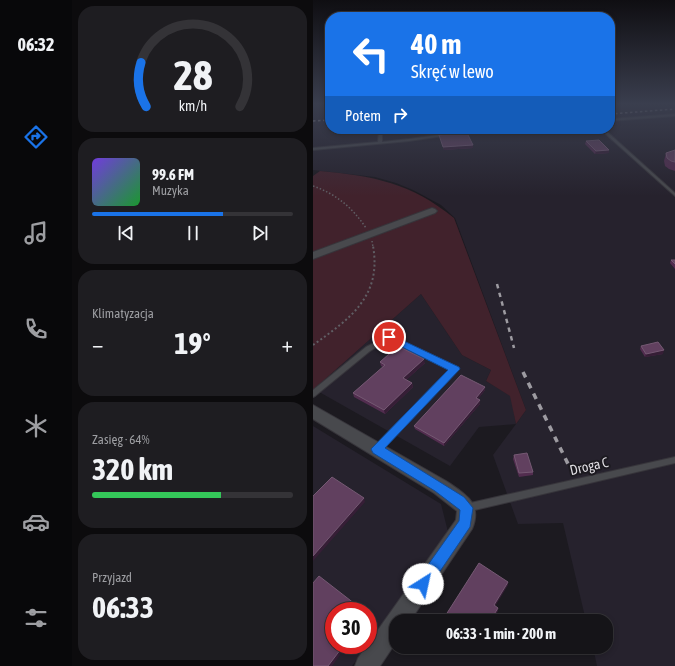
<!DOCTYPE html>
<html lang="pl">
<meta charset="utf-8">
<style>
body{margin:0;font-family:"Asap Condensed",sans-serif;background:#1e1d21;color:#f1f3f6;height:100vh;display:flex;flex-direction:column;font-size:15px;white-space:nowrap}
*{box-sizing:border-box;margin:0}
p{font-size:13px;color:#9d9ea2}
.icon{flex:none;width:22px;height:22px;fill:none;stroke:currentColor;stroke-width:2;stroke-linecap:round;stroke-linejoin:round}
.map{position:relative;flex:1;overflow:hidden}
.panel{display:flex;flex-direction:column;gap:6px;padding:6px;background:#0c0b0d;width:241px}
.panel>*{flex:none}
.top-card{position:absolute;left:12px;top:12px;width:290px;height:122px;border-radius:16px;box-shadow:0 2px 6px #0003,0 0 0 1px #343337;background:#1a73e8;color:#fff;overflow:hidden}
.speed{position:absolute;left:12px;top:602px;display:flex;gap:8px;font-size:20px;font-weight:700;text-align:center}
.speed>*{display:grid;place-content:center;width:52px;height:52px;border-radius:50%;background:#151418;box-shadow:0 2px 6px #0003,0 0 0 1px #343337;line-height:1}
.speed .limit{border:6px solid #d22;background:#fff;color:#111}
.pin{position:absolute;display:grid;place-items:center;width:34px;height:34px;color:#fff;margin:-17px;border:2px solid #fff;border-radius:50%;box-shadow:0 1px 4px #0007}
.me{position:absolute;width:44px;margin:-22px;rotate:35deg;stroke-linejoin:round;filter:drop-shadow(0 0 3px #0008)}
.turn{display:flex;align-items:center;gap:14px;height:84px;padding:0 20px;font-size:18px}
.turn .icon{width:52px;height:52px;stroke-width:2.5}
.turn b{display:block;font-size:28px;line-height:34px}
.then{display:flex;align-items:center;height:38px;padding:0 20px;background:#0003;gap:8px;font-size:15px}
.big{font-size:30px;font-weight:700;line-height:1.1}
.panel .tile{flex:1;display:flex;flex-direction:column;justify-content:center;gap:6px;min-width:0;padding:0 14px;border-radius:16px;background:#1e1d21}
.panel .dial{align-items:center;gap:0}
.dial svg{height:104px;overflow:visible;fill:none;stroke:#343337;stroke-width:7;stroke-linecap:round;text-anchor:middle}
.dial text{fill:#f1f3f6;stroke:none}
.song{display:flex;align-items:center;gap:12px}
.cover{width:48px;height:48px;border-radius:6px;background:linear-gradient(135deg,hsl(260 70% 55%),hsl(130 70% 35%))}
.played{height:4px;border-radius:2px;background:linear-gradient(90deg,#1a73e8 65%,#343337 65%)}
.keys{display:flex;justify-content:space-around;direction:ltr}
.heat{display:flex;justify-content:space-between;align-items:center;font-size:22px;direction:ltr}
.charge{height:6px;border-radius:3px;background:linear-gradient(90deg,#34c759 64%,#343337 0)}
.trip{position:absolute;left:76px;top:614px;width:224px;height:40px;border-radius:16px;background:#151418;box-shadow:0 2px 6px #0003,0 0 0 1px #343337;font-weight:700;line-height:40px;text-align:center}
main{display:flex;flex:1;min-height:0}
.dock{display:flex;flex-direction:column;width:72px;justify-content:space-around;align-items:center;background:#08080a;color:#9d9ea2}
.dock .icon{width:28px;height:28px}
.dock .selected{color:#1a73e8}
.dock b{font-size:18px;color:#f1f3f6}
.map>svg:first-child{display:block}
.built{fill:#26222d}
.green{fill:#41222c}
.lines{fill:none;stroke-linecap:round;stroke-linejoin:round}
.service-casing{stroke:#37353b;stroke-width:2}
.minor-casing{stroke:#37353b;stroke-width:2}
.path-far1{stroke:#605e64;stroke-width:1.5;stroke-dasharray:1.5 2;stroke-linecap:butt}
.path{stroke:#605e64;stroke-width:2;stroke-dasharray:2 2.5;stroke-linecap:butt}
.service{fill:#48494d;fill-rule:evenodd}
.minor{fill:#48494d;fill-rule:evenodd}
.rail-far2{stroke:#9d9ba1;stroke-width:1.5;stroke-dasharray:2.5 2.5;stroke-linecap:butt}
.rail-far1{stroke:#9d9ba1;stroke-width:2.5;stroke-dasharray:4.5 4.5;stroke-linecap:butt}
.rail{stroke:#9d9ba1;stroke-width:3.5;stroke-dasharray:6 6;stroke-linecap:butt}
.wall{fill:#522d4f}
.shaded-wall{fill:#361e36}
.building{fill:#61405f;stroke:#755973}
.route{fill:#1a73e8;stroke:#114b97}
.labels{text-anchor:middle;stroke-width:4;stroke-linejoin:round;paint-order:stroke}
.near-street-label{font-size:14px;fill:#dfdde2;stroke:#1c1a20}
</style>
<main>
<nav class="dock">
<b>06:32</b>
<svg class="icon selected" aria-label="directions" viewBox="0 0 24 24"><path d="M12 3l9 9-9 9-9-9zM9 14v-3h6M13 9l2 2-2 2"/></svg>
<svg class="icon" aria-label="music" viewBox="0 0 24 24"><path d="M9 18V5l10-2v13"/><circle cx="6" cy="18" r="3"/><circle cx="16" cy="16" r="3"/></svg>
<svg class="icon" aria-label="phone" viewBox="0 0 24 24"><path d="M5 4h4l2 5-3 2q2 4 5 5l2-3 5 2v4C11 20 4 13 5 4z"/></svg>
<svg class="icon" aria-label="climate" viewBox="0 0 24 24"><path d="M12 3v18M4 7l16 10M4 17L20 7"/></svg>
<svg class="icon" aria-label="car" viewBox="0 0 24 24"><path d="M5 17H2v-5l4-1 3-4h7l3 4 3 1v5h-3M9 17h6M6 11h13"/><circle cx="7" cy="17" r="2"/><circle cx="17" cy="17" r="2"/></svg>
<svg class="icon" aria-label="filters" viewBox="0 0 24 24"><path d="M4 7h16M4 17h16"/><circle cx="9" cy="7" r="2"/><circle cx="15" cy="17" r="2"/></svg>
</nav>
<section class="panel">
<div class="tile dial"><svg viewBox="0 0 100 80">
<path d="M14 69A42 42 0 1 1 86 69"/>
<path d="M14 69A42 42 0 0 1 10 35" stroke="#1a73e8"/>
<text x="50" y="56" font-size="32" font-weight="700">28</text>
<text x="50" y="72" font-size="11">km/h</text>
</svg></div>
<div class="tile">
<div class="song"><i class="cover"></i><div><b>99.6 FM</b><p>Muzyka</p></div></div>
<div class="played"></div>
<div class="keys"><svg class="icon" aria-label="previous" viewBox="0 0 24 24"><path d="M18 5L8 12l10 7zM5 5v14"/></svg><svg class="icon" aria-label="pause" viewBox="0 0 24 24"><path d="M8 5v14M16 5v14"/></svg><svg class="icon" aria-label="next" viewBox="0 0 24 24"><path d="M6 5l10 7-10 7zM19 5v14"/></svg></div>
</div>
<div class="tile"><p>Klimatyzacja</p>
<div class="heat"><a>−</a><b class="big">19°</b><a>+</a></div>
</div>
<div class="tile"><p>Zasięg · 64%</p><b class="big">320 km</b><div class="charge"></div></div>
<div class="tile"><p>Przyjazd</p><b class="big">06:33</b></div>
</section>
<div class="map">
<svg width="362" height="666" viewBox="0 0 362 666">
<rect width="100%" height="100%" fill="#1c1a20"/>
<path class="built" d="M0,103h17v26h280v-26h65v563h-78l-4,-19h13v-26h-20l-23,-98 -45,1 -25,-69 23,-31 -37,3 -29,39 -136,-77 107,-95 41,61 29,15 -5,11 25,15 5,28 10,-14 -71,-192 -14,-13 -28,-15 -17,-7 -21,-6 -62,-7z
M0,426l128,78 7,28 -80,112v-33h-34v34h33l-15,21h-39z"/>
<path class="green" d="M7,171c54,5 91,12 134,47l72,192 -10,14 -6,-28 -24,-15 5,-11 -29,-15 -41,-61 -107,95h-1v-213z"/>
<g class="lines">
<defs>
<path id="service" d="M362,114v2l-65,5v-2z
M66,129h5l-2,1v12l27,-3 73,-10h9l-82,12 -96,9v-2l65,-6z
M287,129h4l71,64v3z
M76,335l68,32 1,2 -78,82 -3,1 -3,-1 -1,-2 1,-2 76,-77 -61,-30 -19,11 -55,45 -2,1v-7l53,-43z
M362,457v6l-209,49 -3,-1 -1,-3 1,-3 3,-1z"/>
<path id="minor" d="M119,208l3,1 2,2 -2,2 -122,46v-7z
M0,405l133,76c19,13 37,22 26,48l-62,92h-14v21l-16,24h-25l3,-8 98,-138 1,-9 -23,-18 -121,-74z"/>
</defs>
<use href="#service" class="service-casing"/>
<use href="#minor" class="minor-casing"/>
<path class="path-far1" d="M0,186c23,8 39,21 53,42
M59,241l1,6"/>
<path class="path" d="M0,345c37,-26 69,-49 60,-99"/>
<use href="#service" class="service"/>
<use href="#minor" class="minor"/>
<path class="rail-far2" d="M297,114l65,-5
M0,121l17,-1"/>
<path class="rail-far1" d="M184,284l17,64"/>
<path class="rail" d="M210,372l47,96"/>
</g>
<path class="wall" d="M126,135l34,10v3l-29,2z
M273,141l23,12 -14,1 -10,-10z
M362,150v21l-6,-2 -4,-3 -1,-5 2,-8z
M358,260h4v9l-5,-6z
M328,346l22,8 -18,3 -5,-8z
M67,362l45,1 -19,17 6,3 1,4 -28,27 -31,-17 -1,-4 30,-26 -2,-1z
M172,387v3l-7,9 2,1v4l-36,42 -29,-17 -1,-3z
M201,455l19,17v3l-14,2 -6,-18z"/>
<path class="shaded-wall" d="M138,129h13v1l-26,4v-3z
M160,145v3l-29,2 -1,-3z
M296,150v3l-14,1 1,-3z
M351,350l-1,4 -18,3 1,-3z
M111,359l1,4 -21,19 -1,-4z
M99,383l1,4 -28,27 -1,-4z
M172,387v3l-9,12v-4z
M167,400v4l-36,42v-3z
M51,498l1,4 -52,59v-5z
M195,582v3l-14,23v-3z
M185,608v3l-6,10h-2z
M31,645h3l-15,21h-4z"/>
<path class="building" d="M124,129h14l-13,2z
M153,131l7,14 -30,2 -4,-12z
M286,140l10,10 -13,1 -10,-10z
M362,150v12l-4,-1 -4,-3 -1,-5z
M358,260h4v4z
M345,342l6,8 -18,4 -5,-8z
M85,346l26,13 -21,19 9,5 -28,27 -31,-17 32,-28 -5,-3z
M148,375l24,12 -9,11 4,2 -36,43 -30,-17z
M214,453l6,19 -14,1 -5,-18z
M19,477l32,21 -51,58v-60z
M166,563l29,19 -14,23 4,3 -8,13 -4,-1v1h-44z
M6,576l45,35h-30v34h10l-16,21h-15v-83z"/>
<linearGradient id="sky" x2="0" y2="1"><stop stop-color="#0f0e12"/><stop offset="0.53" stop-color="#3a3e4e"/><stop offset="1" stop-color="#3a3e4e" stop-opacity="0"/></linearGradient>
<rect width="362" height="196" fill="url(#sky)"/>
<path class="route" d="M76,334l70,33 1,2 -75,79 79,49 9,11 -3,19 -42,62 -5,2 -5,-2 -3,-5 3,-5 41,-58 1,-11 -25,-19 -62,-38 -2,-4 77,-79 -62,-31 -1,-2 1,-2z"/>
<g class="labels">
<g class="near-street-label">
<text transform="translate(276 466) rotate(-13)" y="5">Droga C</text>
</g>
</g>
</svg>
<div class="speed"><div class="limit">30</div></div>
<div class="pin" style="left:76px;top:337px;background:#d93025"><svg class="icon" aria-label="arrive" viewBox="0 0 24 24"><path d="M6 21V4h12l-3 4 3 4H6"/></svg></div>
<svg class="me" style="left:110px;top:584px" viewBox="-20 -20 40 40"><circle r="19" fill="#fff"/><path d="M0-13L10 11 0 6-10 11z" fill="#1a73e8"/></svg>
<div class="trip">06:33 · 1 min · 200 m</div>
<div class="top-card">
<div class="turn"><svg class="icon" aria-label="left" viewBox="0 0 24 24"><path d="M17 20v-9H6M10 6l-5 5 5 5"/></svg><div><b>40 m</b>Skręć w lewo</div></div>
<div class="then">Potem<svg class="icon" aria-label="right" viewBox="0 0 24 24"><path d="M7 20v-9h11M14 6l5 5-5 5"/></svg></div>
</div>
</div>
</main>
